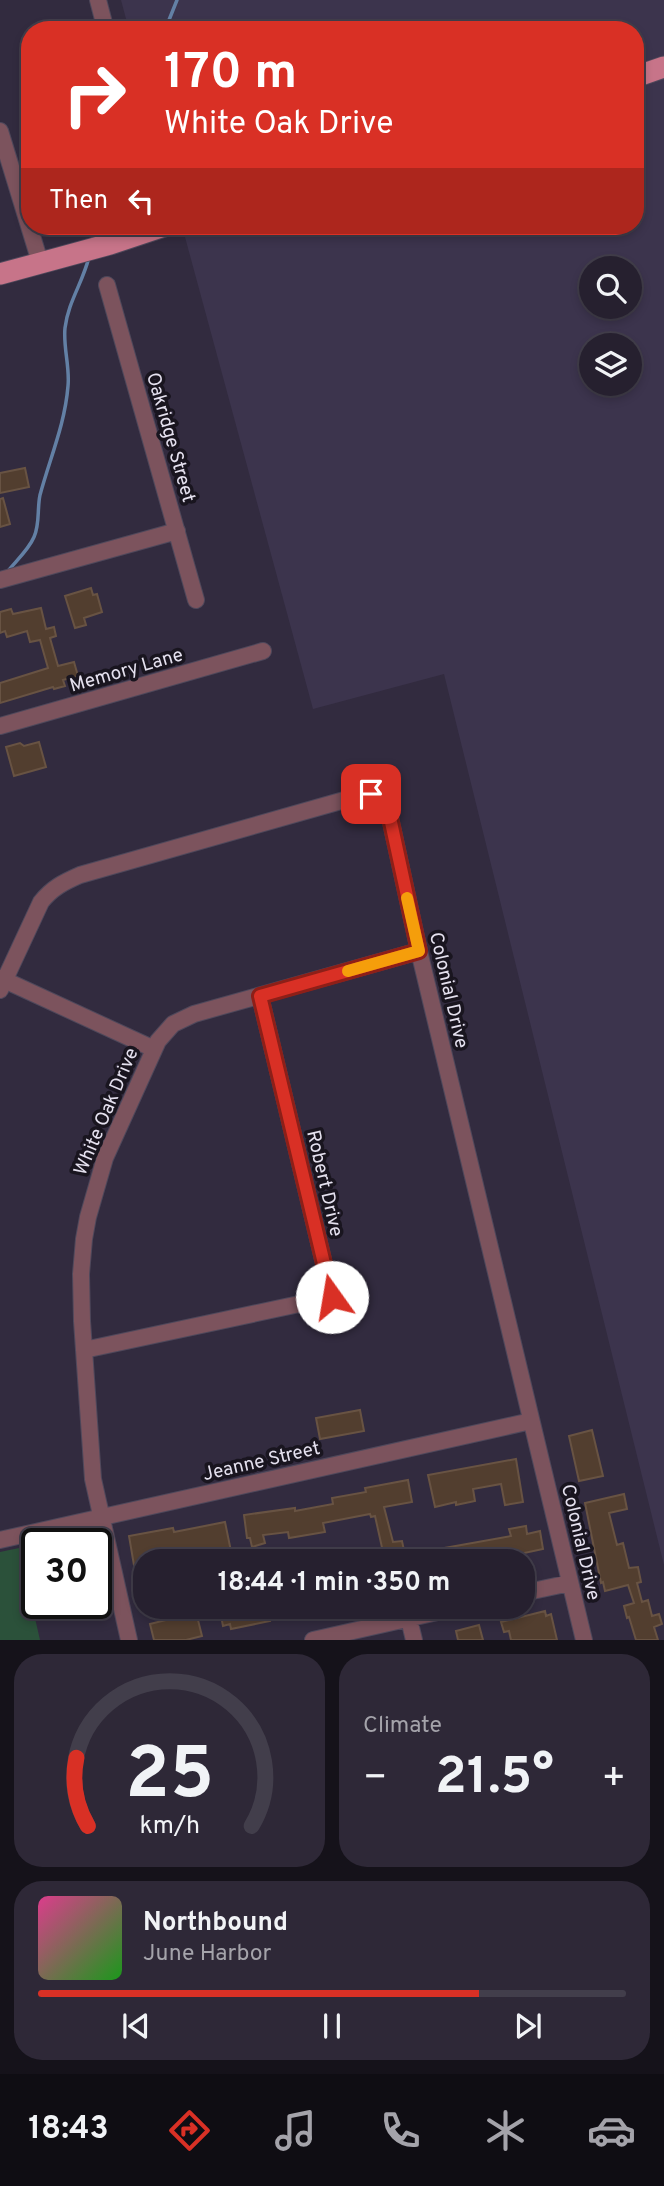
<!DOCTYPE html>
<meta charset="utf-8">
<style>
body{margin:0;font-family:Overpass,sans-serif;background:#2e2837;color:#f1f3f6;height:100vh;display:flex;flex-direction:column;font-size:26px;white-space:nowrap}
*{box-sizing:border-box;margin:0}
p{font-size:23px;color:#a4a3aa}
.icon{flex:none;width:38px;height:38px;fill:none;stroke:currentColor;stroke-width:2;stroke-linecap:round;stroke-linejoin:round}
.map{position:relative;height:1640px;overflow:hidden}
.details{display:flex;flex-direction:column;gap:14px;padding:14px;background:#15121a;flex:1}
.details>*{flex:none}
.guide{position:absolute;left:21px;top:21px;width:623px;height:214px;border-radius:28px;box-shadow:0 4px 10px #0003,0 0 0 2px #423e4b;background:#d93025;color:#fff;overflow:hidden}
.fabs{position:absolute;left:579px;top:256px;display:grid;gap:14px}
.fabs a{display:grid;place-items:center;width:63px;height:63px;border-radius:50%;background:#26202f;box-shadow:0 4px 10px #0003,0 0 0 2px #423e4b;font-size:35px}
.speed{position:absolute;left:21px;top:1528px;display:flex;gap:14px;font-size:35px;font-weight:700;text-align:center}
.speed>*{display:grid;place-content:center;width:91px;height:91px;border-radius:50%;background:#26202f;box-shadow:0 4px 10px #0003,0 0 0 2px #423e4b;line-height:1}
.speed .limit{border:4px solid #111;border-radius:10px;background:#fff;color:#111}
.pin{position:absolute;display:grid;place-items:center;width:60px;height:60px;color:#fff;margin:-30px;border-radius:14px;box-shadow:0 4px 10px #0006}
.me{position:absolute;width:77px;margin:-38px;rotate:347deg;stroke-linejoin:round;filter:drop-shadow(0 0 5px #0008)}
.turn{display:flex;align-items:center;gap:24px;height:147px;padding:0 28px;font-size:32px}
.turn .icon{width:91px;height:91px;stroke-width:2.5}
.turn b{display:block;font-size:49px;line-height:60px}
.then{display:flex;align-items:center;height:66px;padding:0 28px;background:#0003;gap:14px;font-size:26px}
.big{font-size:52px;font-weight:700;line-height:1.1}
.details .card{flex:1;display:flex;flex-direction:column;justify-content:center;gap:10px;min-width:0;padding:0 24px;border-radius:28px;background:#2e2837}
.details .dial{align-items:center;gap:0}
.dial svg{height:182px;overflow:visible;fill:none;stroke:#423e4b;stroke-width:7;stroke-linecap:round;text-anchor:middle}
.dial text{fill:#f1f3f6;stroke:none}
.song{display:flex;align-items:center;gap:21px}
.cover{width:84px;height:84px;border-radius:10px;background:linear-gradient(135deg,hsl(330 70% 55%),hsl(120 70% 35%))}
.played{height:7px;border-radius:4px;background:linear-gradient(90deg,#d93025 75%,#423e4b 75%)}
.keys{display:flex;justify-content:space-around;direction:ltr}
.heat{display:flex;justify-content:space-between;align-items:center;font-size:38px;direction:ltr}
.details .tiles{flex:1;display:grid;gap:14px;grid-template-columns:1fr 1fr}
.card:last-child{grid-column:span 2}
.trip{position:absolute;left:133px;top:1549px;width:402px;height:70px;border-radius:28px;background:#26202f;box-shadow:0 4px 10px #0003,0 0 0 2px #423e4b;font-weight:700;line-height:70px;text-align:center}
.tabs{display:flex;height:112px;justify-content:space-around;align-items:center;background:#0f0d13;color:#a4a3aa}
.tabs .icon{width:49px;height:49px}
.tabs .current{color:#d93025}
.tabs b{font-size:32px;color:#f1f3f6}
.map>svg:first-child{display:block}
.built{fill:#3c344d;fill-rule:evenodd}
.green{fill:#2b513a}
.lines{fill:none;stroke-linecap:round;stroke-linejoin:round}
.stream{stroke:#6380a5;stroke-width:3.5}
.building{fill:#523e2f;stroke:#685343;stroke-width:2}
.minor-casing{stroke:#4f485b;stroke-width:18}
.major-casing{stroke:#4f485b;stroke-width:23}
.minor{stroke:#7c535d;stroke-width:16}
.major{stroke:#c77489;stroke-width:21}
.route-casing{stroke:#8d1f18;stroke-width:18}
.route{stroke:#d93025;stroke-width:12}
.slow{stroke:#f59e0b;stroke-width:12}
.labels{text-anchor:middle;stroke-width:7;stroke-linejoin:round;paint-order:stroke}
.street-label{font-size:19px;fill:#e5e1ef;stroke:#19151f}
</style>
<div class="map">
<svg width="664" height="1640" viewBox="0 0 664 1640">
<rect width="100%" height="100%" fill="#322b3f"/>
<path class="built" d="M121,0h543v1565l-220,-891 -131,35 -131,-483h453v-196h-506zM592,268h38v38h-38zM592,345h38v38h-38z"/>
<path class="green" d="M19,1548l21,92h-40v-88z"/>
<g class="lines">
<path class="stream" d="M165,30l12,-30
M93,239l3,-13
M8,571c9,-11 21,-22 26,-34 6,-13 3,-28 6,-42 10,-37 25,-71 28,-109 2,-19 -5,-39 -3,-58 3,-26 18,-46 24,-71"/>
</g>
<path class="building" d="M25,468l4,19 -29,6v-20z
M3,498l7,26 -10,3v-28z
M91,588l2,7 4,-1 5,18 -18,6 2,7 -11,3 -10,-32z
M41,608l5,21 8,-2 2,9 -6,2 8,28 16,-4 4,14 -15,4 2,6 -11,3 -1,-2 -53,16v-20l48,-15 -8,-28 -10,2 -3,-11 -20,6 -2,-6 -5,2v-21l11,-3 2,5z
M39,742l7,25 -32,9 -8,-29 14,-4 4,3z
M360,1410l4,21 -44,8 -4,-21z
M592,1430l11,46 -24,5 -10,-45z
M516,1459l7,43 -18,3 -4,-21 -28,5 2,12 -19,4v-3l-21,5 -7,-32z
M408,1480l4,22 -28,5 9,35 9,-1 3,14 106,-19 -2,-7 17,-3 1,8 13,-3 3,18 -19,4 1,8h-140l-10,-45 -4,1 -1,-3 -47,9 2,9 -36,6 -1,-6 -25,3 2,8 -13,4 -2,-9h-3l-3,-23 51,-7v3l38,-7 -1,-6 34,-6 -1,-4z
M624,1494l3,15 -18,4 8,32 6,-2 6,25 9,-1 3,15 -4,1 5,19 6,-2 4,16 7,-2 3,10 -8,3 4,13h-22l-7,-23 -2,1 -3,-12 10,-3 -6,-18 -23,6 -2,-9 -2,1 -16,-80z
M225,1522l8,39h-14l-2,-11 -25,5 -1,-4 -35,6 1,4h-12v20l-8,2 -8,-47 44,-8 1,4z
M219,1606h48l3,15 -39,8 -1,-5 -7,2z
M185,1611l1,4 10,-3 6,24 -16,4h-32l-4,-16 20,-5 -1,-4z
M545,1611l1,5 5,-2 6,26h-46l-2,-9 -5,1 -3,-10z
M479,1625l4,15h-25l-2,-9z"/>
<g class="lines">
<defs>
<path id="minor" d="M98,0l6,23
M0,131l40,131
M107,285l89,315
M0,580l177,-49
M0,726l263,-75
M0,978l154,71
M0,990l41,-88c11,-14 23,-20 39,-27l282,-80c15,-2 22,4 27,18l30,138 165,689
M84,1350l248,-53 -72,-301
M0,1540l531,-119
M523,1593l47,-10
M409,1619l5,21
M129,1640l-36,-161 -11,-158 -1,-47 3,-35 4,-22 17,-59 53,-117 15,-17 21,-10 225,-63
M313,1640l151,-34"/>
<path id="major" d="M635,77l29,-10
M0,274l110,-30 54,-18"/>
</defs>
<use href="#minor" class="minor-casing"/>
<use href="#major" class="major-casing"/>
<use href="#minor" class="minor"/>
<use href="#major" class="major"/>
</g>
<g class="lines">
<defs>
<path id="route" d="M332,1297l-72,-301 159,-45 -30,-138 -9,-16 -9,-3"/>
</defs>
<use href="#route" class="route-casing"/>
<use href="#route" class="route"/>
<path class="slow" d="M348,971l71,-20 -12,-53"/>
</g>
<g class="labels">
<g class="street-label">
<text transform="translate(172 437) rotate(74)" y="7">Oakridge Street</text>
<text transform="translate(126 669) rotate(-16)" y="7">Memory Lane</text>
<text transform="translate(450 990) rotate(77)" y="7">Colonial Drive</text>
<text transform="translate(105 1111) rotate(-67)" y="7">White Oak Drive</text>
<text transform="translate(326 1183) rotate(77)" y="7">Robert Drive</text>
<text transform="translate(261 1460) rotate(-13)" y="7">Jeanne Street</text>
<text transform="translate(582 1542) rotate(77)" y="7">Colonial Drive</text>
</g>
</g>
</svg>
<div class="fabs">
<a><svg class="icon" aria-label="search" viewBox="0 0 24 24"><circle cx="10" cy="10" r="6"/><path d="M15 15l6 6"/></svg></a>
<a><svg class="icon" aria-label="layers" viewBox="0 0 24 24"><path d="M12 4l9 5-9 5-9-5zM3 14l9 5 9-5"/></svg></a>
</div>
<div class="speed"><div class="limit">30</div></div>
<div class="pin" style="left:371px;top:794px;background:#d93025"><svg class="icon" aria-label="arrive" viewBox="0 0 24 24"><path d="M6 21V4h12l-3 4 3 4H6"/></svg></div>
<svg class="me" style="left:332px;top:1297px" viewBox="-20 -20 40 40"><circle r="19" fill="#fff"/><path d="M0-13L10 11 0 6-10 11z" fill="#d93025"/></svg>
<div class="trip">18:44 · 1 min · 350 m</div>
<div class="guide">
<div class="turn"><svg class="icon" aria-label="right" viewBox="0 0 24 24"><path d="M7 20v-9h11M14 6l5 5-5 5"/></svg><div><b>170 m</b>White Oak Drive</div></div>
<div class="then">Then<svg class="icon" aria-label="left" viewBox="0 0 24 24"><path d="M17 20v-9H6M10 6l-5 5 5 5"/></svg></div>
</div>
</div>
<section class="details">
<div class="tiles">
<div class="card dial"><svg viewBox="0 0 100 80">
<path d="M14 69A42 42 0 1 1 86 69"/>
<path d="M14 69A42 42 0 0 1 9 39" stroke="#d93025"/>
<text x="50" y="56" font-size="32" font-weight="700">25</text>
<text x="50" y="72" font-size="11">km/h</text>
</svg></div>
<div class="card"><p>Climate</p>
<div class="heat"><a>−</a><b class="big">21.5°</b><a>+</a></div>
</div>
<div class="card">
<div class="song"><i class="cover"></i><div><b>Northbound</b><p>June Harbor</p></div></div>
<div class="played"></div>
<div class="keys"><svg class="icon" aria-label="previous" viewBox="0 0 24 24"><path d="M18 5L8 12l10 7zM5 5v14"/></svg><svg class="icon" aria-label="pause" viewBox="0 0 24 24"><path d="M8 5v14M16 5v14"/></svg><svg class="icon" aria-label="next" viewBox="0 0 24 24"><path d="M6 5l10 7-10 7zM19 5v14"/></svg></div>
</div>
</div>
</section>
<nav class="tabs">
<b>18:43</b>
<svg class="icon current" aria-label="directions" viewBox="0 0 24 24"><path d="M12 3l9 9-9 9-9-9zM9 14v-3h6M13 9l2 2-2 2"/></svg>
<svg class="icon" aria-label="music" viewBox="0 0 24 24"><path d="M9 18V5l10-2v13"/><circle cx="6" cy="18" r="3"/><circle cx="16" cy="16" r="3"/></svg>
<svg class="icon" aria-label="phone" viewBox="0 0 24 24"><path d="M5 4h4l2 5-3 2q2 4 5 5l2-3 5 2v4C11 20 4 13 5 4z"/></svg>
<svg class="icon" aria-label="climate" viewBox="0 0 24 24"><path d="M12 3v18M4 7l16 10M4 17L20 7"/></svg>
<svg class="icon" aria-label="car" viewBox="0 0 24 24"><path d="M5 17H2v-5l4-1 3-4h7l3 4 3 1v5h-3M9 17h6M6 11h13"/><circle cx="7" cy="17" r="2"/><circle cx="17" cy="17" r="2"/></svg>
</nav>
